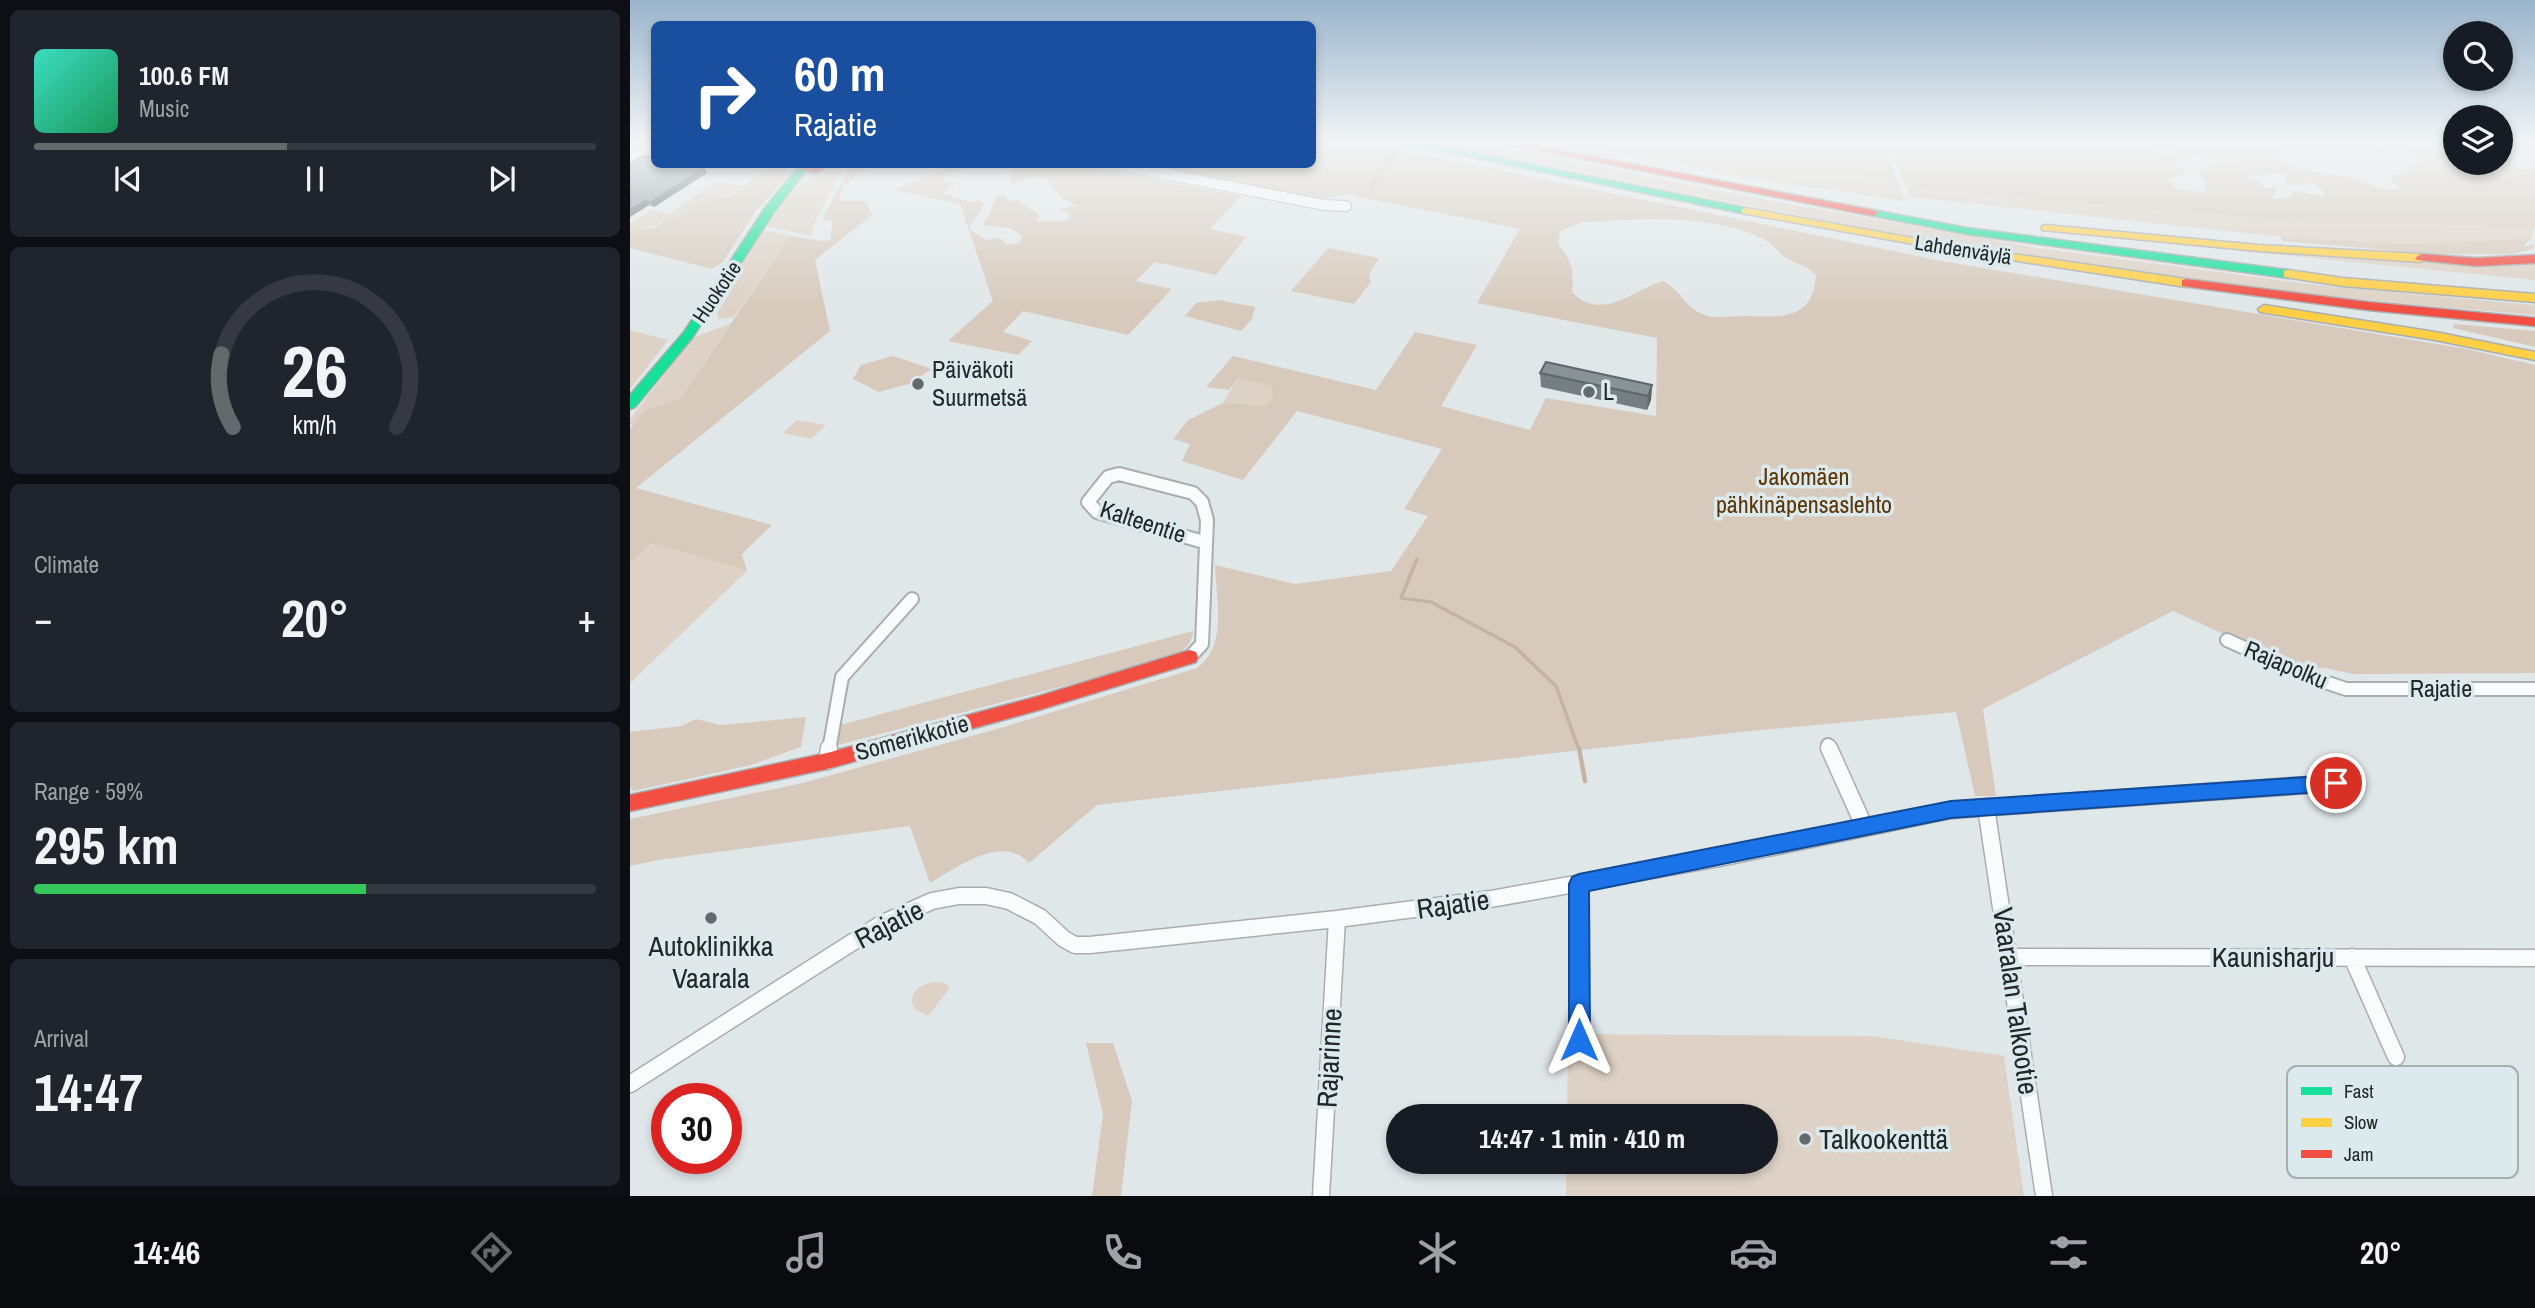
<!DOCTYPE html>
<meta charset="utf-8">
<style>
body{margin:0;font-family:"Archivo Narrow",sans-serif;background:#20242c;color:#f1f3f6;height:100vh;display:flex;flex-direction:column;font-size:26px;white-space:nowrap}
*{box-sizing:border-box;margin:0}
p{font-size:23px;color:#9ea1a6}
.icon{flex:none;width:38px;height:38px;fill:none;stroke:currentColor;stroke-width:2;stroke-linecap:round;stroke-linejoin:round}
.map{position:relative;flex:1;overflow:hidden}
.panel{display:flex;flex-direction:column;gap:10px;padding:10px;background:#0d0f14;width:630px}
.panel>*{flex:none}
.top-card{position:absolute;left:21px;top:21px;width:665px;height:147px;border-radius:10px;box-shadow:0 4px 10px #0003;background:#1a4fa0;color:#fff;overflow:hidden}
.fabs{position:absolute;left:1813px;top:21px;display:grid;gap:14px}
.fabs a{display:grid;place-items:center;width:70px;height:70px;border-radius:50%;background:#171b24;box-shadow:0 4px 10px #0003;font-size:35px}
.speed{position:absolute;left:21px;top:1083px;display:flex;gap:14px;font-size:35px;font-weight:700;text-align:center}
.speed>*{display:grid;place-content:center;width:91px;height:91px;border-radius:50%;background:#171b24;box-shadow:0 4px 10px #0003;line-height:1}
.speed .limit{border:10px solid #d22;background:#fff;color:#111}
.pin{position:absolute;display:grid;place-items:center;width:60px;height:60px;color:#fff;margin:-30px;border:4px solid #fff;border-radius:50%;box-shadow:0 2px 7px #0007}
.me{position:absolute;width:77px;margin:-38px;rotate:0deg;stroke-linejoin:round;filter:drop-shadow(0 0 5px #0008)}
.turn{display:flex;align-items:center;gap:24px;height:147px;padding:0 28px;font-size:32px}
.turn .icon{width:91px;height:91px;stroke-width:2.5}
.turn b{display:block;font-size:49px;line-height:60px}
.big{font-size:52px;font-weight:700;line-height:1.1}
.panel .widget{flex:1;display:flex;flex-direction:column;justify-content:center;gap:10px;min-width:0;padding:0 24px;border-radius:10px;background:#20242c}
.panel .dial{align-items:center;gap:0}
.dial svg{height:182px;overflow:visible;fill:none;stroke:#363941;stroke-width:7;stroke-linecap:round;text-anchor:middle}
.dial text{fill:#f1f3f6;stroke:none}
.song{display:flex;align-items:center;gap:21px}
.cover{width:84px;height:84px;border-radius:10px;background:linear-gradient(135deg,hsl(170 70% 55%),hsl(150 70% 35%))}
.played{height:7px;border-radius:4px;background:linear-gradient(90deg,#646a6c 45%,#363941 45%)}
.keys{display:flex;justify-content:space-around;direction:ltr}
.heat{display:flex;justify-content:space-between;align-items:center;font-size:38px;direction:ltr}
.charge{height:10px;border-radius:5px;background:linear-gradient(90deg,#34c759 59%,#363941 0)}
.trip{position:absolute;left:756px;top:1104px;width:392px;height:70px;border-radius:35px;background:#171b24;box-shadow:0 4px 10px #0003;font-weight:700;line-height:70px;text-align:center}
.dock{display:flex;height:112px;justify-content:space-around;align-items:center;background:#090b0e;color:#9ea1a6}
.dock .icon{width:49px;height:49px}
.dock .active{color:#646a6c}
.dock b{font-size:32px;color:#f1f3f6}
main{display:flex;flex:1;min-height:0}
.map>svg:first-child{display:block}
.green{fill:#ddd2c5}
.forest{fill:#d7cabc;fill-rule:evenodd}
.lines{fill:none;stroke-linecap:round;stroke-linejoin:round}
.stream-far2{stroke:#c5b3a2;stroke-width:2.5}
.stream-far1{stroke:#c5b3a2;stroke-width:3.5}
.stream{stroke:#c5b3a2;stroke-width:4.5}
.street-far2-casing{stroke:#a8aeb0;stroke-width:12}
.street-far1-casing{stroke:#a8aeb0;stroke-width:16}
.street-casing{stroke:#a8aeb0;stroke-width:19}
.fast-casing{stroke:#a8aeb0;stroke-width:3}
.slow-casing{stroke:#a8aeb0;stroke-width:3}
.jam-casing{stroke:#a8aeb0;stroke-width:3}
.street-far2{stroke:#fafbfc;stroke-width:10}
.street-far1{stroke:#fafbfc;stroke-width:12}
.street{stroke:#fafbfc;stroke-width:16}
.fast{fill:#16e098;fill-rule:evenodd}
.slow{fill:#ffcf43;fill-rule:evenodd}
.jam{fill:#f24e42;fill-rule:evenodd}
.wall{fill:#757e81}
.shaded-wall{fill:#5f6769}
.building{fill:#889396;stroke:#5f6769;stroke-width:2}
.route{fill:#1a73e8;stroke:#114b97;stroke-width:2}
.poi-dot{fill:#646a6c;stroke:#dce9ed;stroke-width:2.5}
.labels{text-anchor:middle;stroke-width:7;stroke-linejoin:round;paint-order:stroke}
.far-street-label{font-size:21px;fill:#222728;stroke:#dce9ed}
.poi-label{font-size:24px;fill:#222728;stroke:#dce9ed;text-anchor:start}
.park-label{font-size:24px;fill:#5c3405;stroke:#dce9ed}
.street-label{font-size:24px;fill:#222728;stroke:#dce9ed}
.near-street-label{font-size:28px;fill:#222728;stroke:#dce9ed}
.near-poi-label{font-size:28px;fill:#222728;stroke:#dce9ed}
.key{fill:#dce9ed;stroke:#a4afb2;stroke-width:2}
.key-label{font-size:19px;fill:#222728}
</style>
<main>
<section class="panel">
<div class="widget">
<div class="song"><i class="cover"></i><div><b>100.6 FM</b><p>Music</p></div></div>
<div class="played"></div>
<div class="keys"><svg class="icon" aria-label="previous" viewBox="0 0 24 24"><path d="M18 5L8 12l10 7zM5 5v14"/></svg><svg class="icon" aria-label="pause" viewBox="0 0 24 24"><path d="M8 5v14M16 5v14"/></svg><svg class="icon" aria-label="next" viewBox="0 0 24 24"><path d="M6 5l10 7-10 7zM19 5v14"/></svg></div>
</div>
<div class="widget dial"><svg viewBox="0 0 100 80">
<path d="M14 69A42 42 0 1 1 86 69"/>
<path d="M14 69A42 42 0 0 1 9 37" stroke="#646a6c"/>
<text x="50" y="56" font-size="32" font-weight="700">26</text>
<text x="50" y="72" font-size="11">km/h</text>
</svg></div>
<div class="widget"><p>Climate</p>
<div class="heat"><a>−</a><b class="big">20°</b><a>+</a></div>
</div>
<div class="widget"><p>Range · 59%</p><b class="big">295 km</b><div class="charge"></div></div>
<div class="widget"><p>Arrival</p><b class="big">14:47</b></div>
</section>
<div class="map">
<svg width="1905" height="1196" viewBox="0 0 1905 1196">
<rect width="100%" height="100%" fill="#e0e7e9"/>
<path class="green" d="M793,141h50l278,56 287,51 279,37 218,20v10c-175,-14 -350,-33 -523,-61 -197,-33 -392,-75 -589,-113z
M924,141h126l218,42 6,18 -166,-25z
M207,165h9l-31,56 -4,15 -44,-10 21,-30 14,-13z
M87,182l26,4c-17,14 -37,14 -56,23 -23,11 -30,19 -57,23v-8l22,-14 16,4z
M1275,184l28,6 352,31 250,6 -4,11 -121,6 -118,-6 -382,-41z
M133,230l27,6 -56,81 -15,2 -2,-6 14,-22 -4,-1z
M1538,244l367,20v16z
M100,324l-50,75 -35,11 -11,15 -4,-1v-5l64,-82z
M0,330l38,10 -38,49z
M608,378l35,8 1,11 -7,10 -44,-4z
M167,420l29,5 -15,14 -28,-6z
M22,543l95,28 -117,112v-120z
M308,982l7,1 5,5 -22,28 -13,-7 -3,-6c0,-15 12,-20 26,-21z
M938,1034l304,2 132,20 20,140h-458v-34h200v-46h-199z"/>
<path class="forest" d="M683,141h29l132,24 468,96 525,88 68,16v308l-182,1 -28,-6 -25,1 -127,-58 -190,98 13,87h-21l-19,-84 -206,19 -653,74 -68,58c-28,-30 -72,5 -99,20l-20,-57 -252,34 -28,6v-47l173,-36 201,-56 193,-59c31,-22 19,-69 18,-103l80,19 96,-13 37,-55 -24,-7 38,-60 -145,-38 -54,69 -61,-19 8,-17 -17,-5 15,-19 35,-17 44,3 6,-9 -1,-11 -34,-8 -9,12 -23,-3 27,-31 143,34 39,-58 62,13 -36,61 89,24 16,-32 110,18 1,-78 -180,-35 43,-74 -175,-35 -23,5 -183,-34 173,-1zM1019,219c38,0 85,3 118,22 8,5 13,14 21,18 11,6 19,6 28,16 -3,45 -33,42 -68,41 -18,-1 -37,6 -53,-6 -13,-9 -17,-22 -32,-29 -28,8 -61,42 -91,11 2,-22 0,-31 -14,-48l2,-13 23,-9z
M1050,141h203l15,42z
M1259,141h230l46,15 8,-1 5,-8 -25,-1 -17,-5h101l3,5 38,5 -2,8c9,1 12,5 20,8 14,6 33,6 48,9 19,4 37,18 57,12l-10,-8 -1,-5 14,-2 7,-8 9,-1 1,-5c-10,-8 -21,-13 -35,-12v5h-8l-55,-11h132v22h46v-16l11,20 23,3v57l-250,-6 -352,-31 -28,-6zM1560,153c9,0 14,6 22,7 11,1 19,-4 29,2l-13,-1 -17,3v4l-8,1 -4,5 8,9 -3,4 4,6 -31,-3 -10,-11 20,-6 -11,-7 8,-2 -2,-5zM1644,172l9,2 4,9 9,3 16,-4 13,10 -2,4 -34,-6 4,4c-6,5 -14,5 -21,4l5,-11 -13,1 -4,-7h-6l-7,-4c9,-5 18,-1 27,-5z
M143,164l11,2 3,6 -1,6 -31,34 -32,50 -11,7 -82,-21v-16l23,-4 44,-24 34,-8z
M324,164l17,1 -28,11 4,6 9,1 -13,10 26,9 9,-2 7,3 -15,23 1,4 14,10 15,-2 6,7 13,-2 3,-7 -11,-8 -29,-3 7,-9 7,-20 8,-1 5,6 9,-1 22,16 -3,5h25l9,-3 -4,-6 -9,-3 19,-3 -16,-9 -15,-18 -11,-3 -19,8 -6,-2 3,-11 -18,-7 82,1 164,31 -31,33 36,8 -30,38 -61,-13 -19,19 36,8 -44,46 -105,-24 -20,21 29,9 -14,14 -70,-14 45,-40 -33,-97 -66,-14z
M221,165h22l-31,22 -3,14h27l6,14 -57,45 15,71 -194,157 136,37 -30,29 5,17 -95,-28 -22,20v-134l15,-19 35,-11 110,-163 32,5 9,-1 1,-19 -10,-1z
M1650,237l130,7 121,-6 -8,9 12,-3 -3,5 -20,5h-79l-150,-13z
M698,248l51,10 -10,17 2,7 -17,22 -63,-13z
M589,300l36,7 -3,12 -11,12 -56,-15 11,-13z
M1824,324l81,7v16l-82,-19z
M263,356l39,13 -23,15 -30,8 -26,-13 8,-14z
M563,631c-2,18 -14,22 -29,29l-326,85 2,-20z
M176,717l-5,30 -50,18 -117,26 -4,-3v-56l51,-6 15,-7 25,6z
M456,1043h27l19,58 -11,95h-29l11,-82z"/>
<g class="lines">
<path class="stream-far2" d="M741,186l24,-33"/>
<path class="stream-far1" d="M787,559l-16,39 30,4 84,45 41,39 23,64"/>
<path class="stream" d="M949,748l6,33"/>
<defs>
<path id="street-far2" d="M0,160l24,-15
M485,164l209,41 22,1"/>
<path id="street-far1" d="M1597,640l77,35 42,14h189
M560,657l12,-13 5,-124 -5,-18 -9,-9 -74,-19 -11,3 -20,25 9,10 107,30
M1198,745l2,5
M199,750l13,-73 70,-78"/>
<path id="street" d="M1199,748l36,80
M197,761l2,-13
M1356,807l58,389
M949,884v156
M1380,957l525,1
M1722,957l44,100
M0,1084l251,-160 51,-23 27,-5h27l23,5 31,16 24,22 11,6h15l247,-26 154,-20 229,-41 231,-48 385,-27
M691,1196l16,-277"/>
<path id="fast" d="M763,141h21l332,67 6,3 -6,3z
M169,166l9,2 -34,44 -82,126 -57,69 -5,2v-14l54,-63 81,-124z
M1243,210l94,18 321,42 6,4 -6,4 -321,-44 -98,-19 -2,-2z"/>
<path id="slow" d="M1116,208l206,37 234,34 6,4 -6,4 -234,-36 -210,-38v-4z
M1416,225l213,20 162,9 6,4 -6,4 -162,-11 -217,-21v-4z
M1658,270l55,8 192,16v8l-192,-16 -59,-9v-6z
M1634,305l171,27 100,20v8l-100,-20 -175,-28 -2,-3z"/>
<path id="jam" d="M859,141h22l362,69 6,3 -6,3z
M189,164h16l-20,9 -17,-5 5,-3 11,2z
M1791,254l55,4 59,-3v8l-59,3 -59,-6 -2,-2z
M1556,279l182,23 167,16v8l-167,-16 -186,-24v-6z
M560,650l6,2 2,5 -2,5 -157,48 -212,59 -197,42v-16l197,-42 212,-57z"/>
</defs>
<use href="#street-far2" class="street-far2-casing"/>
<use href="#street-far1" class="street-far1-casing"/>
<use href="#street" class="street-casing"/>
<use href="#fast" class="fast-casing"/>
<use href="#slow" class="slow-casing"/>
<use href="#jam" class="jam-casing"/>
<use href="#street-far2" class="street-far2"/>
<use href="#street-far1" class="street-far1"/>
<use href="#street" class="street"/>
<use href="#fast" class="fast"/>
<use href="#slow" class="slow"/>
<use href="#jam" class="jam"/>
</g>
<path class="wall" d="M0,164l77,9 -53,34 -5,-2 -19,12z
M910,373l112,12 -1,15 -4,10 -106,-23z"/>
<path class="shaded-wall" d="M74,168l3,5 -53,34 -3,-5z
M15,201l4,4 -19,12v-7z
M1022,385l-1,15 -4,10 1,-14z"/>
<path class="building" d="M13,156l11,2v6h33l17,4 -53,34 -6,-1 -15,9v-46z
M916,362l106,23 -4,11 -108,-23z"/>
<linearGradient id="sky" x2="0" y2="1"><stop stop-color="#9ab4cc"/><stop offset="0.46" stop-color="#f1f4f5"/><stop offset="1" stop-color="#f1f4f5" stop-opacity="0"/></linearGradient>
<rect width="1905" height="309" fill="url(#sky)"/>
<path class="route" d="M1706,775l7,2 2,6 -2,6 -7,2 -385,27 -362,73 1,149 -3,8 -8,3 -7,-3 -3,-8v-156l3,-7 7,-3 372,-73z"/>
<g class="poi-dot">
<circle cx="288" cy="384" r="7"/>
<circle cx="959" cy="392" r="7"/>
<circle cx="81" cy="918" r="7"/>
<circle cx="1175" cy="1139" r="7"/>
</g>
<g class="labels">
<g class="far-street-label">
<text transform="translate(1333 250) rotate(9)" y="7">Lahdenväylä</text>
<text transform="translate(87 292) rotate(-56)" y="7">Huokotie</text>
</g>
<g class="poi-label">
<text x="302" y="378">Päiväkoti<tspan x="302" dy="28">Suurmetsä</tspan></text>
<text x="973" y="400">L</text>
</g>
<g class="park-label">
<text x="1174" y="485">Jakomäen<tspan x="1174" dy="28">pähkinäpensaslehto</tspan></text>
</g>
<g class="street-label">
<text transform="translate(513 522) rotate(18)" y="8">Kalteentie</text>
<text transform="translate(1656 665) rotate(23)" y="8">Rajapolku</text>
<text x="1811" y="697">Rajatie</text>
<text transform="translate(282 738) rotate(-15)" y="8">Somerikkotie</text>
</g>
<g class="near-street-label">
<text transform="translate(823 904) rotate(-8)" y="10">Rajatie</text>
<text transform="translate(259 924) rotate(-27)" y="10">Rajatie</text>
<text x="1643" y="967">Kaunisharju</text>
<text transform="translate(1386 1001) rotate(82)" y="10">Vaaralan Talkootie</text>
<text transform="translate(699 1058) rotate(-87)" y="10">Rajarinne</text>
</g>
<g class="near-poi-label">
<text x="81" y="956">Autoklinikka<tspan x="81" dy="32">Vaarala</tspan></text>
<text x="1189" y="1149" text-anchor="start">Talkookenttä</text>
</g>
</g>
<rect x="1657" y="1066" width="231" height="112" rx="10" class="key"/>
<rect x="1671" y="1087" width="31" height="8" fill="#16e098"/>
<rect x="1671" y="1118" width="31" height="9" fill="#ffcf43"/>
<rect x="1671" y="1150" width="31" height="8" fill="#f24e42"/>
<g class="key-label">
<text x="1714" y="1098">Fast</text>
<text x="1714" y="1129">Slow</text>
<text x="1714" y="1161">Jam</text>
</g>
</svg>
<div class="fabs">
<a><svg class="icon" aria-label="search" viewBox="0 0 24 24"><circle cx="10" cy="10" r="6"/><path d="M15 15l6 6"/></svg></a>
<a><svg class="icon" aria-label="layers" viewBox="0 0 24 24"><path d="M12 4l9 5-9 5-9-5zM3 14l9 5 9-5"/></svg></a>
</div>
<div class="speed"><div class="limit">30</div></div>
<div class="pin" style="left:1706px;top:783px;background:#d93025"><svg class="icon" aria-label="arrive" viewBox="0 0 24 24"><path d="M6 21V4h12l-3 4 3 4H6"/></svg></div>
<svg class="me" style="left:949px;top:1040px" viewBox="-20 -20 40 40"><path d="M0-17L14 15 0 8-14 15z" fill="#1a73e8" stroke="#fff" stroke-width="4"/></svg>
<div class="trip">14:47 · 1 min · 410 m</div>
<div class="top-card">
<div class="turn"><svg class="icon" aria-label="right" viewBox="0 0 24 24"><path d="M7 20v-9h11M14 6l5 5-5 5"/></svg><div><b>60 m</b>Rajatie</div></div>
</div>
</div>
</main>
<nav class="dock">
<b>14:46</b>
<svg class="icon active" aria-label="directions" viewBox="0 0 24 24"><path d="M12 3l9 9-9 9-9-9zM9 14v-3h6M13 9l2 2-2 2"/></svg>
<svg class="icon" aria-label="music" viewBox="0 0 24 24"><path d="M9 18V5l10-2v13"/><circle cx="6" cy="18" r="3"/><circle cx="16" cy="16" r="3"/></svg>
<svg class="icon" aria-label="phone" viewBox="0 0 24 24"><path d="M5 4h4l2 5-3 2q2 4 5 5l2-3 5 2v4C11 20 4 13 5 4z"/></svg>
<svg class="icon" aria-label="climate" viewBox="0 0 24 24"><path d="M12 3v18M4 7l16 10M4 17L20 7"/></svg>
<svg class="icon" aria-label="car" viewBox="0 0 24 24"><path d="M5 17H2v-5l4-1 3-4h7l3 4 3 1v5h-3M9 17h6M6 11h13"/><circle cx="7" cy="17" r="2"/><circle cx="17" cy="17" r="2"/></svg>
<svg class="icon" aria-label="filters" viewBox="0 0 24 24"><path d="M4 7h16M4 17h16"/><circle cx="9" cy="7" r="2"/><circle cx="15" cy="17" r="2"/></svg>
<b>20°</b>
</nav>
